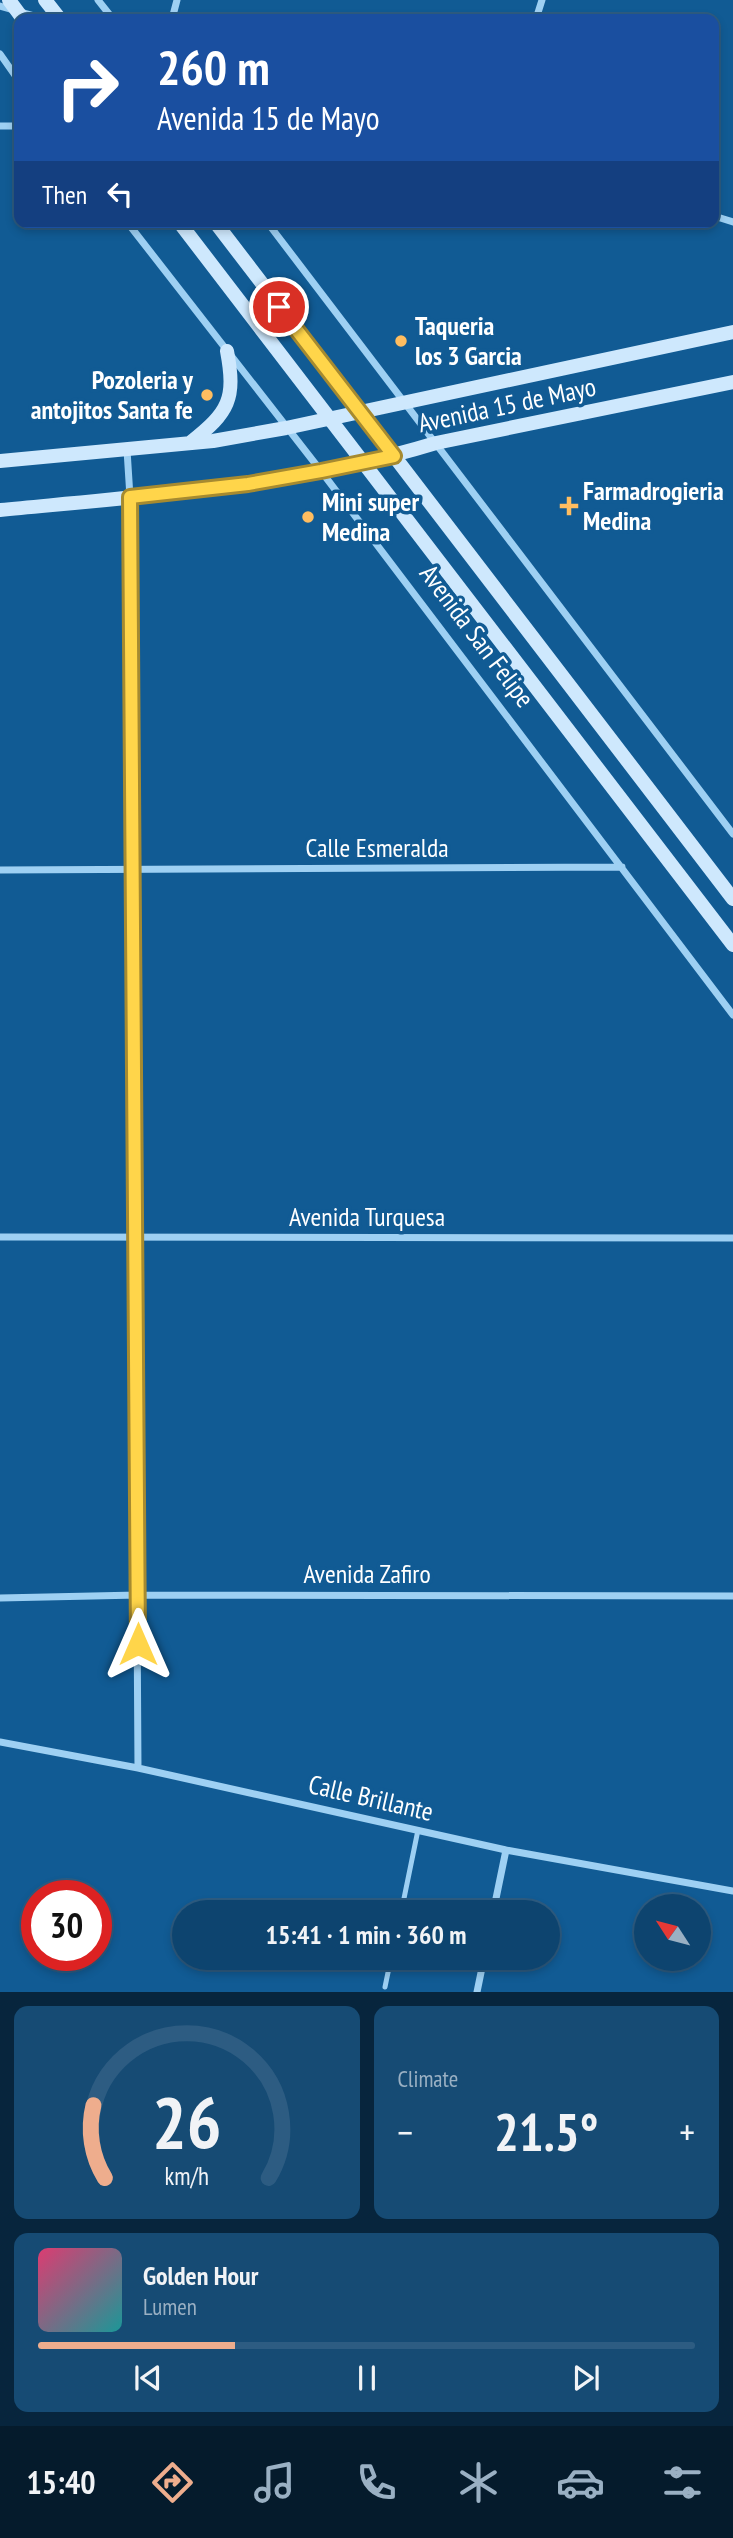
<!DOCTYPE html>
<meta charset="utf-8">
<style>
body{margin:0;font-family:"PT Sans Narrow",sans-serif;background:#164b74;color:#f1f3f6;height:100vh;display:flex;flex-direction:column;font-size:26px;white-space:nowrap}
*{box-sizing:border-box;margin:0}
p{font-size:23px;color:#9ab0c3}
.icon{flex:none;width:38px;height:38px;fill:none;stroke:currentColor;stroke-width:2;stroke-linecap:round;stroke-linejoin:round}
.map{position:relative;height:1992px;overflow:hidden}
.side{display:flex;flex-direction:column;gap:14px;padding:14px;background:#07253d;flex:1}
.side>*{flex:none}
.top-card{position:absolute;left:14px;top:14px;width:705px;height:214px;border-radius:14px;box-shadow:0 4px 10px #0003,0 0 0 2px #2d5c82;background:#1a4fa0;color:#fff;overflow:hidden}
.needle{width:46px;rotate:306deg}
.buttons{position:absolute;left:634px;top:1894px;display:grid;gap:14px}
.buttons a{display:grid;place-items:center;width:77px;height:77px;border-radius:50%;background:#0d446f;box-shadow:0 4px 10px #0003,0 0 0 2px #2d5c82;font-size:35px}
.speed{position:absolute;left:21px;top:1880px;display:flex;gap:14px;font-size:35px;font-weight:700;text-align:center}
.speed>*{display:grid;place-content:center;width:91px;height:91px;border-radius:50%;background:#0d446f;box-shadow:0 4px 10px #0003,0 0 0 2px #2d5c82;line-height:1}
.speed .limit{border:10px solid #d22;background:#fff;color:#111}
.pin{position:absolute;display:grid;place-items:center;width:60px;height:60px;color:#fff;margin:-30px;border:4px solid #fff;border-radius:50%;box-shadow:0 2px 7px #0007}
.me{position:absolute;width:77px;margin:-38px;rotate:0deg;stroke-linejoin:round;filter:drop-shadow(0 0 5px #0008)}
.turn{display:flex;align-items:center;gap:24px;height:147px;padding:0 28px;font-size:32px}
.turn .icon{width:91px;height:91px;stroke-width:2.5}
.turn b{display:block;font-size:49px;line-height:60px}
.then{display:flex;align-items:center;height:66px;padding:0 28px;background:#0003;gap:14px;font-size:26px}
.big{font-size:52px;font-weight:700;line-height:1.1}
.side .card{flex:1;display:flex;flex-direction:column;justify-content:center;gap:10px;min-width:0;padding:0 24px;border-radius:14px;background:#164b74}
.side .dial{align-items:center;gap:0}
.dial svg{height:182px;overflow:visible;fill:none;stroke:#2d5c82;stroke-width:7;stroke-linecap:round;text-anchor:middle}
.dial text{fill:#f1f3f6;stroke:none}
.song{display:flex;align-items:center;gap:21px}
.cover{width:84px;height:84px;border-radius:10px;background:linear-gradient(135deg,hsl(340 70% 55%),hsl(180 70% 35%))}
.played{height:7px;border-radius:4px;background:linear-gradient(90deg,#eead8d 30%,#2d5c82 30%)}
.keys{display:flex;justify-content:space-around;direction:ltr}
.heat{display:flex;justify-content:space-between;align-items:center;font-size:38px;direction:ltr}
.side .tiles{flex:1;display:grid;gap:14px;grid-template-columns:1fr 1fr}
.card:last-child{grid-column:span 2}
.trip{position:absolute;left:172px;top:1900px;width:388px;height:70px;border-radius:35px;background:#0d446f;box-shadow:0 4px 10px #0003,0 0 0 2px #2d5c82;font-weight:700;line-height:70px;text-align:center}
.menu{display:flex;height:112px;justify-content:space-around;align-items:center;background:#051b2c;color:#9ab0c3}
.menu .icon{width:49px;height:49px}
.menu .selected{color:#eead8d}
.menu b{font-size:32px;color:#f1f3f6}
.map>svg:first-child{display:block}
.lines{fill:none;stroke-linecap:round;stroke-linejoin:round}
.lane{stroke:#9ed0f3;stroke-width:5}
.street{stroke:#9ed0f3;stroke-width:7}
.secondary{stroke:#cee8fd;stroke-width:14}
.route-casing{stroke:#a68a30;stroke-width:18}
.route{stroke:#ffd54a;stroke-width:12}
.poi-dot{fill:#ffbd60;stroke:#115b94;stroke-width:2.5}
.labels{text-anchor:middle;stroke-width:7;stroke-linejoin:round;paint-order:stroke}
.poi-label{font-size:26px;font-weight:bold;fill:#fff;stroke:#115b94;text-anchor:start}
.street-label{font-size:26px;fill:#fff;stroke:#115b94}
</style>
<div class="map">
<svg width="733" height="1992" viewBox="0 0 733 1992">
<rect width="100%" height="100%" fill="#115b94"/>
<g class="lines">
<path class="lane" d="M401,1913l17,-83
M385,1987l6,-29"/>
<path class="street" d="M98,0l15,19
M0,6l45,13
M172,19l5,-19
M536,19l6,-19
M0,54l19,27
M0,126h19
M714,216l19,6
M127,222l194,249 412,544
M267,222l466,612
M127,450l3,47 8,1271
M0,870l622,-3
M0,1237l733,1
M0,1598l138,-3 595,1
M0,1742l138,26 368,82 227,41
M493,1913l13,-63
M477,1992l7,-34"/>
<path class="secondary" d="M9,0l14,19
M45,0l15,19
M179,222l554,723
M215,222l518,677
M191,442c38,-30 45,-43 36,-91
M0,461l213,-20 73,-13 447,-96
M0,510c146,-14 295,-24 436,-67l297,-61"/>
</g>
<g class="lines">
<defs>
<path id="route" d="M138,1644l-8,-1147 118,-13 73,-13 73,-15 -115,-149"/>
</defs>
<use href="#route" class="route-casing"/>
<use href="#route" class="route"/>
</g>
<g class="poi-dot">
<circle cx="401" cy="341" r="7"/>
<circle cx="207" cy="395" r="7"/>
<path d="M565.5 495.5h7v7h7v7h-7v7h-7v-7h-7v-7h7z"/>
<circle cx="308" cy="517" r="7"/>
</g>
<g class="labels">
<g class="poi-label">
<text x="415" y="335">Taqueria<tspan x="415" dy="30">los 3 Garcia</tspan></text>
<text x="193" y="389" text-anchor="end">Pozoleria y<tspan x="193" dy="30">antojitos Santa fe</tspan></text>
<text x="583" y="500">Farmadrogieria<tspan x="583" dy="30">Medina</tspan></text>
<text x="322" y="511">Mini super<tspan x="322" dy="30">Medina</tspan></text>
</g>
<g class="street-label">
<text transform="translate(507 405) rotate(-12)" y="9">Avenida 15 de Mayo</text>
<text transform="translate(477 636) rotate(53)" y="9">Avenida San Felipe</text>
<text x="377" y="857">Calle Esmeralda</text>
<text x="367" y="1226">Avenida Turquesa</text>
<text x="367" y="1583">Avenida Zafiro</text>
<text transform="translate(371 1798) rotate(13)" y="9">Calle Brillante</text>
</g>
</g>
</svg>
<div class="buttons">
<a><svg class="needle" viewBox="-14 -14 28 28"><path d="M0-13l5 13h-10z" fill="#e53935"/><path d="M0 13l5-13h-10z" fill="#9ab0c3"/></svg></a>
</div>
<div class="speed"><div class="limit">30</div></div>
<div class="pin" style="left:279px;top:307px;background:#d93025"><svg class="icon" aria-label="arrive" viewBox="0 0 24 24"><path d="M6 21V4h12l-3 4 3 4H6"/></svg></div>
<svg class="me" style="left:138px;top:1644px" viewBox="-20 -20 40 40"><path d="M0-17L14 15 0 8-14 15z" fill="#ffd54a" stroke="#fff" stroke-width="4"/></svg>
<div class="trip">15:41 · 1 min · 360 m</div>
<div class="top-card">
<div class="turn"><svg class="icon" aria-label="right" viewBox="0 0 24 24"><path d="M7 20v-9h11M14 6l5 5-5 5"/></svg><div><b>260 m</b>Avenida 15 de Mayo</div></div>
<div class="then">Then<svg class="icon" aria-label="left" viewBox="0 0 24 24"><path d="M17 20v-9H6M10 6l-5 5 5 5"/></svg></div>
</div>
</div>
<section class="side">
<div class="tiles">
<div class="card dial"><svg viewBox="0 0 100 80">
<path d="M14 69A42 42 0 1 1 86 69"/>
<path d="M14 69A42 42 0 0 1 9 37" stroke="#eead8d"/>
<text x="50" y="56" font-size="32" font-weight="700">26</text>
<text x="50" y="72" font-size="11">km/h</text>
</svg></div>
<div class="card"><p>Climate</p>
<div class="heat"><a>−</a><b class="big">21.5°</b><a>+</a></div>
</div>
<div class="card">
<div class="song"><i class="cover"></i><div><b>Golden Hour</b><p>Lumen</p></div></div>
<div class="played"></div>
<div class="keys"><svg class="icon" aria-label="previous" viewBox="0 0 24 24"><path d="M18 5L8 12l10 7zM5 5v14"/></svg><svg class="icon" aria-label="pause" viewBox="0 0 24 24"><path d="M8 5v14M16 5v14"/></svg><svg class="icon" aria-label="next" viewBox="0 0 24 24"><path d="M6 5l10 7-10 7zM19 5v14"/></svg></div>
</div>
</div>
</section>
<nav class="menu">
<b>15:40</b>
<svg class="icon selected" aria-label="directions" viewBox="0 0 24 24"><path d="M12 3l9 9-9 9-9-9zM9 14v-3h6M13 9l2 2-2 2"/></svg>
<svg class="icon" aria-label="music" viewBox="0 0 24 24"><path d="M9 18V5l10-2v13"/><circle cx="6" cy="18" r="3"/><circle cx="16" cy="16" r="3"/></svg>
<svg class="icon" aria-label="phone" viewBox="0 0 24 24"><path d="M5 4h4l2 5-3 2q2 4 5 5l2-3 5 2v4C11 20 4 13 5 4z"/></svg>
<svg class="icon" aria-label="climate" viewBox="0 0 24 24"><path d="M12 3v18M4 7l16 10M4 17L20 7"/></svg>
<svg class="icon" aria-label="car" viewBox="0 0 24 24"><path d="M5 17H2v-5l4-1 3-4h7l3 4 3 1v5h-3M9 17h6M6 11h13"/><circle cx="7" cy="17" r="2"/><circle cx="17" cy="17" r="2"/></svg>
<svg class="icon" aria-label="filters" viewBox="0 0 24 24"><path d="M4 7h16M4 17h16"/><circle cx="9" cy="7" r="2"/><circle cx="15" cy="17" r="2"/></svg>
</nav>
